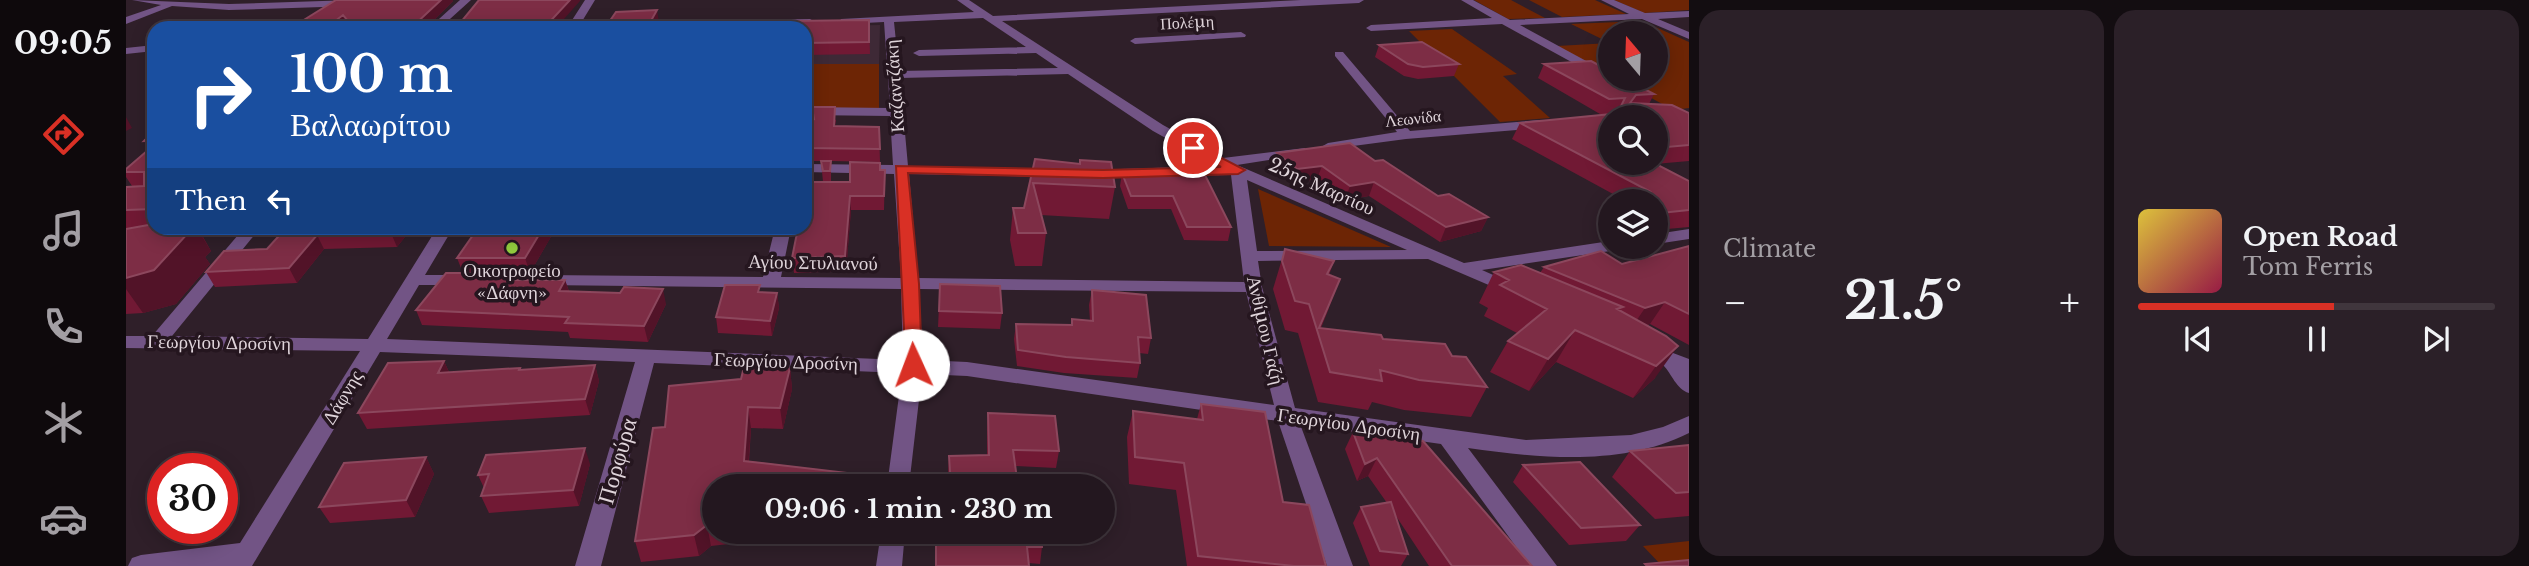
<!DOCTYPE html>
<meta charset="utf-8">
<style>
body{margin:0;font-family:"Libre Baskerville",serif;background:#2b2028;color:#f1f3f6;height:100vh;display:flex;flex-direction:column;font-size:26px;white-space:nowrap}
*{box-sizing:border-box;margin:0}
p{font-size:23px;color:#a39fa4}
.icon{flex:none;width:38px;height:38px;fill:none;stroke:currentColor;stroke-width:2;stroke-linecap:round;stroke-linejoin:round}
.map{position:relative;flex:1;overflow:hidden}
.details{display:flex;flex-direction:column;gap:10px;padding:10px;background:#130d11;width:840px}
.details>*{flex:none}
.banner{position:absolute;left:21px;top:21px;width:665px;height:214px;border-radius:21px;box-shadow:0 4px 18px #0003,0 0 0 2px #40363d;background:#1a4fa0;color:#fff;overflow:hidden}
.needle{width:46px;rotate:341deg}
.controls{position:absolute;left:1472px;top:21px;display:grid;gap:14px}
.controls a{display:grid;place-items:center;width:70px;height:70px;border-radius:50%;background:#23171f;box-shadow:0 4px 18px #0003,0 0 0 2px #40363d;font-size:35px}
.speed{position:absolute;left:21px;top:453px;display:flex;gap:14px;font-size:35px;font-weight:700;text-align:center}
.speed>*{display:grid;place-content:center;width:91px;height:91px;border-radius:50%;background:#23171f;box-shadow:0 4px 18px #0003,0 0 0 2px #40363d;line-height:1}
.speed .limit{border:10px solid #d22;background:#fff;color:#111}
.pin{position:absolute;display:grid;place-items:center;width:60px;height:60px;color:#fff;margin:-30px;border:4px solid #fff;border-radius:50%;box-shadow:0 2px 7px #0007}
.me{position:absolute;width:77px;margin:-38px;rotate:358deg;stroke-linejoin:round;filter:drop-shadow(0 0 5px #0008)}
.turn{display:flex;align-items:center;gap:24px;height:147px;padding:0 28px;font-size:32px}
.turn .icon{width:91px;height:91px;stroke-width:2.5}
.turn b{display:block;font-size:49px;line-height:60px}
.then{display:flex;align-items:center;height:66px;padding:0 28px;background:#0003;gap:14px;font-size:26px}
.big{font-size:52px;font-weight:700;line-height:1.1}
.details .card{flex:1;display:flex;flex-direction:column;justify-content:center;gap:10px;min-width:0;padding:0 24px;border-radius:21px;background:#2b2028}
.song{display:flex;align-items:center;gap:21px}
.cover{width:84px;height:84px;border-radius:10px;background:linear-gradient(135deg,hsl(50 70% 55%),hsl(340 70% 35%))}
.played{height:7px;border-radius:4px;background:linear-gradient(90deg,#d93025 55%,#40363d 55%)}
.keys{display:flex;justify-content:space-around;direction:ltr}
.heat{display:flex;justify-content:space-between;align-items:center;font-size:38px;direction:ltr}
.details .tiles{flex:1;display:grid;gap:10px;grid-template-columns:repeat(2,1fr)}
.trip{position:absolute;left:576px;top:474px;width:413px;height:70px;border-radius:35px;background:#23171f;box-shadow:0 4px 18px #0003,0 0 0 2px #40363d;font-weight:700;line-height:70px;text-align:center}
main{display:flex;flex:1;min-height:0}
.menu{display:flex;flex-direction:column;width:126px;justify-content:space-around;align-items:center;background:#0e090c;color:#a39fa4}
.menu .icon{width:49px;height:49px}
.menu .on{color:#d93025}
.menu b{font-size:32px;color:#f1f3f6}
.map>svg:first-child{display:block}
.built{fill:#3e2936}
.green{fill:#6d2505}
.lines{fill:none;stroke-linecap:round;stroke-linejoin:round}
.minor{fill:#725485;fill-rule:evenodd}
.wall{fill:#711934;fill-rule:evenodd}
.shaded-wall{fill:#521328}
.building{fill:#7d2d45;stroke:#8c475d;stroke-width:2}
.route{fill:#d93025;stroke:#8d1f18;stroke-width:2}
.poi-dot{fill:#92cd3e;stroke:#25161f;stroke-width:2.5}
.labels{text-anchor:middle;stroke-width:7;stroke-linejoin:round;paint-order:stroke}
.far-street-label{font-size:16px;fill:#dfd4da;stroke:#25161f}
.street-label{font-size:19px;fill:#dfd4da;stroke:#25161f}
.poi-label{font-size:19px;fill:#dfd4da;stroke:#25161f}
.near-street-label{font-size:23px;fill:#dfd4da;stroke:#25161f}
</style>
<main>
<nav class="menu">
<b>09:05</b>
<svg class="icon on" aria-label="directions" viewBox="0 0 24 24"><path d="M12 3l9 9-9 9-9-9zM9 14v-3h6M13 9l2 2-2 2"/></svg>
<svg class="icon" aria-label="music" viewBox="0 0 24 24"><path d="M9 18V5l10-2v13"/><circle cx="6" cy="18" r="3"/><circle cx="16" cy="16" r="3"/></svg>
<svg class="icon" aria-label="phone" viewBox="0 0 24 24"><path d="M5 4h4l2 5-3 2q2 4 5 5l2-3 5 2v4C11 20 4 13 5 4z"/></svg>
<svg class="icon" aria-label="climate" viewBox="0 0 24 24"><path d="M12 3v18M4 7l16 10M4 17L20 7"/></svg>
<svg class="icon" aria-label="car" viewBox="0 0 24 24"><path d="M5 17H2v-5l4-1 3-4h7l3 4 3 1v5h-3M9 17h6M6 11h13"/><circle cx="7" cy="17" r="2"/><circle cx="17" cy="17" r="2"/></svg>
</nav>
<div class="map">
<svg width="1563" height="566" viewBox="0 0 1563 566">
<rect width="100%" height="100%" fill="#2f1f29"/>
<path class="built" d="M754,25l-1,39h-74v-36h-101z"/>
<path class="green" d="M1348,0h37l34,18 -37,1z
M1403,0h66l31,14 -64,3z
M1488,0h75v10l-45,3z
M1516,21l47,21v66l-16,2 -56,-31h39v-46h-46v42l-53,-29 53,-3 -39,-19z
M1326,29l65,45 -14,2 47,42 -50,4 -91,-91z
M679,64h74v45l-74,-1z
M1132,189l133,58 -122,-1z
M1563,541v25h-27l-19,-20z"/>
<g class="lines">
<path class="minor" d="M6,0l97,4 124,-4 5,3 -5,3 -124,4 -57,-4 -46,18v-7l35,-12z
M334,0h11l-31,28h-11z
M459,0h10l-14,23 229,-4 5,3 -5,3 -243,3z
M831,0h12l24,16 308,-16h63l-5,3 -357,18 161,104 60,33 82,-10 2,3 -7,4 -63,10 227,98 146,-22v6h8l-8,4 -128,19 36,16 3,4 -3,4 -6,1 -84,-36 -170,2 4,26 33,121 231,32 105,-5 32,-8 26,-11v17c-68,34 -149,25 -221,15l89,118h-27l-89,-122 -141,-20 53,142h-26l-49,-145 -311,-45 -45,-2 -13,112h-22l15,-113 -248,-10 -53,203h-26l60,-204 -255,-10 -128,214h-124l4,-8 9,-3 99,-12 120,-192 -234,-3v-12h26l92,-108h16l-88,108 196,3 69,-111h16l-28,47h37l9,5 -9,5h-43l-32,54 516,21 -2,-71 -358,-4 -9,-5 9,-5 220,2 12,-49h16l-10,49 120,1 -7,-104 -89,-2v-8l88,1 -3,-49 -85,-1v-8l85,1 -6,-86 -39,2 -5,-3 1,-2 133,-7zM857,18l43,29 -107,3 -6,3 6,3 117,-3 22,15 -159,3 -5,-49zM942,74l85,57 63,35 -128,4 -7,4 2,3 148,-2 13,107 -326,-4 -9,-104 144,3 7,-4 -7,-4 -145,-3 -8,-88zM1121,180l160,70 -150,1zM793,289l327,3 28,113 -307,-43 -44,-2z
M1335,0h12l37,20 119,-6 -28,-14h13l31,13 44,-2v6l-31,2 31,13v7l-47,-20 -122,6 81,44v6l-4,1 -95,-52 -131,7 -5,-3 5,-3 121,-7z
M1115,32l5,3 -1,2 -110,7 -5,-3 5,-3z
M28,45v6l-28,3v-6z
M1209,52h8l67,79 130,-11 7,4 -7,4 -134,11 -83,11 -2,-3 7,-4 69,-11 -62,-76z
M1563,229v10l-33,5v-10z
M1523,344l40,15v34c-13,-4 -17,-19 -26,-28 -7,-7 -18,-7 -24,-15l3,-5z
M755,532h24l-3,34h-26z"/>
</g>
<path class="wall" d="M210,0h117v1l-27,27h-77z
M743,20l1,34 -65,1v-27z
M1253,45l80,19 -5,12 -36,3 -14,-3 -29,-19z
M1418,64l110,30 -5,10 40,9v48l-34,3 34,17v46l-33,3v-29h-32v-1l-112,-61 8,-16 92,-9h-12l-62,-36zM1530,117v46h-46z
M686,107l24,13 -1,6 44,1 1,35 -49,-1v21h19l30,-12h5l-1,40h-33l-5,61 -52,2 -2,-15 31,-76 -2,-21h-16v-43l8,1z
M28,131v97h49h-5l13,23 -6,6 5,7 -34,40 -33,9 -17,1v-127l6,-1 -6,-9v-8l23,-19 -5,-9z
M1151,153l98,8 63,35 50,21 -7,14 -41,11 -71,-46 -24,4 -28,-21 -24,4 -20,-16z
M909,159l44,5 1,-4 35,27 -6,32 -68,-4 5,18 -4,33h-27l-5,-26 3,-32h11z
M1053,171l52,56 -3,14 -44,-1 -13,-31h-43l-8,-23 2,-13h56z
M160,228h126l-15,19 -73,2 -27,34 -82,4 -9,-15 61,-23z
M430,228l-26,45h-67l-6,-15z
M1563,246v99l-39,-21 -3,1 19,11 -11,42 -22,20 -77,-36 -27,29 -39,-19 18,-31 9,-8 -33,-17 4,-8 -9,-5 15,-31 46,1 4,-6 78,-3z
M1159,249l49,12 -5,14v33l-8,20 62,11 69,17 35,31 -16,30 -67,-7 -32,-8 -4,8 -50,-8 -20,-69 -13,-3 -12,-41z
M392,280h47l4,11 97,13 -18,38 -78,-4 -2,-6 -146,-7 -6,-15z
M814,284l62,29 -2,16 -62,-2z
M966,290l59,48 -3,16 -9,-1 1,10 -3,15 -73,-5 -47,-7 -3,-27 2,-15 55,1 1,-6 18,2 -1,-16z
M635,292l16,1 2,15 -7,28 -54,-3 -2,-16z
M318,361l5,11 72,-2 74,-5 4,16 -9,34 -223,14 -9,-16z
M664,368l2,21 -9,40 -32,-1 -2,33 116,14 1,11h-152v46h16l-1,12 -18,2 -12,10 -58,6 -6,-21 30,-114 76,-48z
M1075,404l82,98 43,64h-139l-11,-76 -47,-6 -2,-47 6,-26 64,8z
M862,413l71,38 -3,17 -41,-2 3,20h-69l-1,-14 1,-16 38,-1v-26z
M1227,432l179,134h-103l-33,-50 12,38 -7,12h-31l-17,-43 8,-16 26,-4 -19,-27 -11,5 -12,-32z
M1563,445v71l-34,3 -43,-42 18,-26z
M300,457l8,17 -19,43 -85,6 -11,-16z
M464,464l-11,42 -90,7 -8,-17 3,-8 -6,-13z
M1397,465l117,60 -14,16 -57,4 -56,-63z
M810,532l106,15 -2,17 -11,-1z"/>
<path class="shaded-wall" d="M315,0h12v1l-27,27h-15z
M444,0h10v1l-24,27h-12z
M531,10l3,18h-13z
M217,15l5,11 -3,2h-19z
M0,117l6,11 -6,3z
M28,140v14h-2l-8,-13z
M1196,166l-5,13 -24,4 4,-14z
M1248,182l-5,14 -24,4 5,-14z
M724,196l1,14 -5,61 -1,-15z
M1362,217l-7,14 -41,11 6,-15z
M56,228h15l14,23 -6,6 5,7 -34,40 -33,9 -17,-24v-11z
M269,228h17l-15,19 -6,-14z
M417,228h13l-26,45 -5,-15z
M191,235l7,14 -27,34 -8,-15z
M1214,279l-11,29 -11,26 -1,-2z
M439,280l5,15 -11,-4z
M537,289l3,15 -18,38 -4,-16z
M651,293l2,15 -7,28 -2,-15z
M1539,302l-15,22 -20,6 15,-22z
M1449,330l-19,32 -27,29 19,-32z
M1552,346l-23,32 -22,20 23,-32z
M318,361l7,16 -13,-4z
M469,365l4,16 -9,34 -5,-16z
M664,368l2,21 -9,40 -3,-21z
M622,407l3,21 -4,53 -3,-20z
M459,448l5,16 -11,42 -6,-16z
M300,457l8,17 -19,43 -9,-17z
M1251,458l-9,18 -11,5 8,-17z
M581,525l4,21 -12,10 -5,-21z
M601,532h3l-1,12z"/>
<path class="building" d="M210,0h105l-30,28h-57l-11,-13 -17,13h-35z
M353,0h91l-26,28h-88z
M531,10l-10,18h-42l11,-16z
M743,20v22l-64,1v-15h-19l2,-7z
M1296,42l37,22 -36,3 -15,-3 -29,-19z
M1465,61l19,10v8h15l29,15 -18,1 -6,8 42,2 17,8v32l-33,3v-31h-46v46h44l35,18v29l-28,3 -5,-3v-9h-15l-13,-7 21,-3 -129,-68 112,-11 -11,-6 4,-8 -16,1 -65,-35z
M686,107h23l-1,19 45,1 1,22 -75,-1v-30l9,1z
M28,131v9l-10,1z
M1224,143l25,18 8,-1 55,36 11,-2 39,23 -42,10 -72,-45 -24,4 -28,-20 -25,3 -20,-16z
M28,145v64l-28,1v-23l18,-1v-14h-18v-3z
M909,159l45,5v-4l31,2 4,25 -82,-4 13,50h-28l-5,-25h11z
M695,161h10l-1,10h-7z
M724,162l30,1v7h5l-1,26h-34l-5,60 -53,2 6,-30h7v-46h45z
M1053,171h24l28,56h-44l-14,-31h-42l-9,-23h58z
M28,224v4h28l-5,4 13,-1 -36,39 -28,8v-49z
M160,228h109l-4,5 -74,2 -28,33 -83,4 18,-21 43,-2z
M352,228h65l-18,30h-68z
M1563,246v68l-24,-12 -20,6 -101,-41 57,-16 21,13z
M1159,249l49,12 -7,13 13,5 -21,49 62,7 2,4 62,5 7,12 14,1 21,30 -68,-7 -39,-10 2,11 -52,-9 -21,-68 -14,-3 -13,-40z
M1395,265l102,42 -6,2 49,27 12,10 -22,20 -81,-36 -27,29 -40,-18 39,-32 -47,-24 9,-5 -15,-8z
M320,273h70l-4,7h53l-6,11 61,2 4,-6 39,2 -19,37 -79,-3 4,-6 -153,-7z
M814,284l60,2 2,27 -63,-2z
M599,285h35l-2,7 19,1 -7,28 -54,-4z
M966,290l54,5 5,43 -13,-1 2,26 -74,-6 -48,-7 -2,-26 56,1v-6l21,2z
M318,361l-6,12 82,-5 -1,2 76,-5 -10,34 -227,14 30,-50z
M618,367l46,1 -10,40 -32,-1 -4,54 121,14 -3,11h-148v38l-7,1 -13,10 -59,6 18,-113 12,-1 4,-41 72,-7z
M1075,404l64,8 18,90 26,3 17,61h-32l-96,-10 -14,-93 -49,-6 -2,-46 70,9z
M862,413l67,3 4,35 -46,-1 5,36h-67l-2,-30 40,-1z
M1227,432l70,9 109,125h-80l-75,-108 -12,6z
M1563,445v47l-13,1 -46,-42z
M459,448l-12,42 -92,6 8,-22 -11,1 8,-20z
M300,457l-20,43 -87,7 25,-44z
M1454,462l60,63 -59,3 -58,-63z
M1265,502l17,52 -28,-3 -19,-44z
M810,532h105l1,15h-15l2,19h-93z
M1563,560v6h-42l-2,-2z"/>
<path class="route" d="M1062,145h9l48,25 -7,4 -135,4 -195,-5 11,111 3,81 -9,6 -7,-1 -10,-204 207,4 118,-3 -33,-17z"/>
<circle class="poi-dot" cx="386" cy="248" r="7"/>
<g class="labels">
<g class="far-street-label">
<text transform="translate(1061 22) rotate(-3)" y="6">Πολέμη</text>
<text transform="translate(1287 118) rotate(-6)" y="6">Λεωνίδα</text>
</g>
<g class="street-label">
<text transform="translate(768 86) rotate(-94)" y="7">Καζαντζάκη</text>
<text transform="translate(1196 186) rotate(24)" y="7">25ης Μαρτίου</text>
<text transform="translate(687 262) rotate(1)" y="7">Αγίου Στυλιανού</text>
<text transform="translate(1140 330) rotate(77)" y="7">Ανθίμου Γαζή</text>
<text transform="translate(93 342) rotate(1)" y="7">Γεωργίου Δροσίνη</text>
<text transform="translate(660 361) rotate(2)" y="7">Γεωργίου Δροσίνη</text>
<text transform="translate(216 397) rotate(-59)" y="7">Δάφνης</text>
<text transform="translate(1223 424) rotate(8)" y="7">Γεωργίου Δροσίνη</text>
</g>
<g class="poi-label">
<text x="386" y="277">Οικοτροφείο<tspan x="386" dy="22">«Δάφνη»</tspan></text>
</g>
<g class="near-street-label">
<text transform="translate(491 461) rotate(-74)" y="8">Πορφύρα</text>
</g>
</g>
</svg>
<div class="controls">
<a><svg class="needle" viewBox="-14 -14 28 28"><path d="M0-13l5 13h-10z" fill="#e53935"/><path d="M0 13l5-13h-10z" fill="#a39fa4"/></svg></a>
<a><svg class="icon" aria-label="search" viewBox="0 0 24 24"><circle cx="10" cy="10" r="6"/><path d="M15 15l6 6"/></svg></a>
<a><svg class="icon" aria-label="layers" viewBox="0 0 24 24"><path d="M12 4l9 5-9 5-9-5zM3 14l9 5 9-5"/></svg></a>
</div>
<div class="speed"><div class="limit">30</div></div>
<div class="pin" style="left:1067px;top:148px;background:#d93025"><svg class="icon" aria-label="arrive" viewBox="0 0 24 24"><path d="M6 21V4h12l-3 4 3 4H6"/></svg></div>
<svg class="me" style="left:787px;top:365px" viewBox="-20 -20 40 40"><circle r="19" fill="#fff"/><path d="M0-13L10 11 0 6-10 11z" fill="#d93025"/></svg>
<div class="trip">09:06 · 1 min · 230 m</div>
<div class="banner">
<div class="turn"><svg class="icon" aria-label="right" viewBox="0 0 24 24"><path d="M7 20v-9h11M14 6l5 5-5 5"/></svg><div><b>100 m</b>Βαλαωρίτου</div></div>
<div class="then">Then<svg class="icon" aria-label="left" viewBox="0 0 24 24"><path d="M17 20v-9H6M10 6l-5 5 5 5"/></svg></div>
</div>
</div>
<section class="details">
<div class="tiles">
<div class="card"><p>Climate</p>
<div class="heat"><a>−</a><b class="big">21.5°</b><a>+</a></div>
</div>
<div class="card">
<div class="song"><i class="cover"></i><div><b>Open Road</b><p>Tom Ferris</p></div></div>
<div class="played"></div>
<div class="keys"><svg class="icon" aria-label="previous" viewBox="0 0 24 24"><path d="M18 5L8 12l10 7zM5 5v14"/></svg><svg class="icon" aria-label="pause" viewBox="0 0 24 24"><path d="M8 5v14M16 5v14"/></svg><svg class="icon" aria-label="next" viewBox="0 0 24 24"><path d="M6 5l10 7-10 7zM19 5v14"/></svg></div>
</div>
</div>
</section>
</main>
